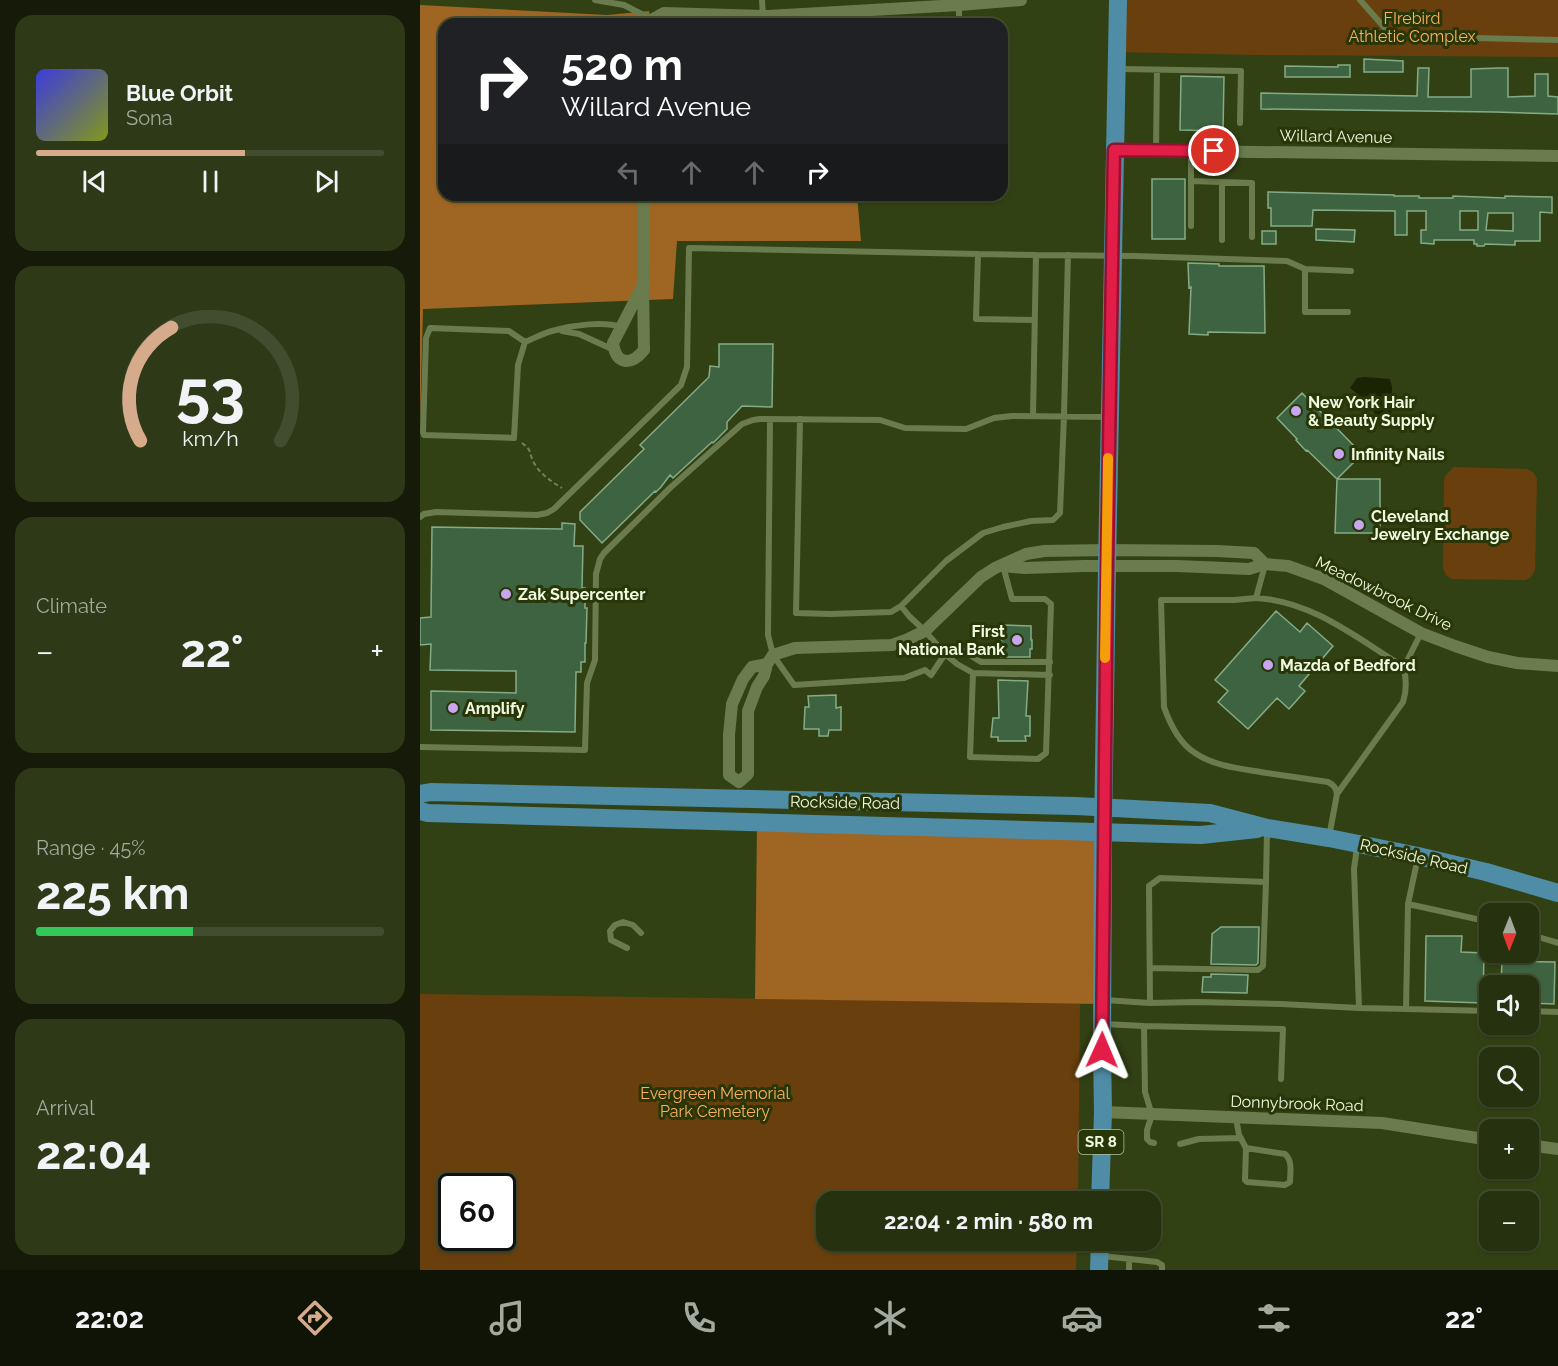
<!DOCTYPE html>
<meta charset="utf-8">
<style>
body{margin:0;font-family:Raleway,sans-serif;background:#2e3918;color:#f1f3f6;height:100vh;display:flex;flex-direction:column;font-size:22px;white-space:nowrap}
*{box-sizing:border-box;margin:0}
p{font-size:20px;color:#a4a99e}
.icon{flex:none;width:33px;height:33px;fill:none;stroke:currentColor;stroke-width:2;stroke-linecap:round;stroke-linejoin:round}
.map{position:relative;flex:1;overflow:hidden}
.details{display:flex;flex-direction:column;gap:15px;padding:15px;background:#151b08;width:420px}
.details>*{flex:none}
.guide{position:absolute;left:18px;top:18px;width:570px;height:183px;border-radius:18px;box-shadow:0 2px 4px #0004,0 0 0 2px #424c2f;background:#202124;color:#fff;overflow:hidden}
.needle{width:39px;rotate:181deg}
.tools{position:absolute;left:1059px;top:903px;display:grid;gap:12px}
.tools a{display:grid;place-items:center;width:60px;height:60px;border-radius:12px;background:#26310f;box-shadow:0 2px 4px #0004,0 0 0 2px #424c2f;font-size:30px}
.speed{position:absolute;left:18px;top:1173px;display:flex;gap:12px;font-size:30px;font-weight:700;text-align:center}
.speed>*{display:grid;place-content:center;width:78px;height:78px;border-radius:50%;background:#26310f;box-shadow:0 2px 4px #0004,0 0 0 2px #424c2f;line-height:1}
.speed .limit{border:3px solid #111;border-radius:9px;background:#fff;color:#111}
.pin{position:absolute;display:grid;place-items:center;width:51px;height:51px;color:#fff;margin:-26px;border:3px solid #fff;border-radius:50%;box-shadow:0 2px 6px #0007}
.me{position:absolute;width:66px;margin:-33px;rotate:1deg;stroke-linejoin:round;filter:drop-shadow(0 0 4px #0008)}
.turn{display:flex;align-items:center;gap:21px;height:126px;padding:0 24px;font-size:27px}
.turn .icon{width:78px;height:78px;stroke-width:2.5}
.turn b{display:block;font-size:42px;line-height:51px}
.lanes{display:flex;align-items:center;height:57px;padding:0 24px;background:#0003;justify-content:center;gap:30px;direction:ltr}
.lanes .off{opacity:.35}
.big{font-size:45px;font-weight:700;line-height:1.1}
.details .widget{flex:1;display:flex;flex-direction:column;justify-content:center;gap:9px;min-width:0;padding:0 21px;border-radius:18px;background:#2e3918}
.details .dial{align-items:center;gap:0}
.dial svg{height:156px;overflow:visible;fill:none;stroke:#424c2f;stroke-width:7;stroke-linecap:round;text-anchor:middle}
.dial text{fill:#f1f3f6;stroke:none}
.song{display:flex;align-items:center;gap:18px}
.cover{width:72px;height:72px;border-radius:9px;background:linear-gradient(135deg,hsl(240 70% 55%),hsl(70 70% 35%))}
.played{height:6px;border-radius:3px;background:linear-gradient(90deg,#d6ab8b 60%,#424c2f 60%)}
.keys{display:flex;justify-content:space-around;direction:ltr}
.heat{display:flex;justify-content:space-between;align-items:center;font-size:33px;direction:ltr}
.charge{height:9px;border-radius:4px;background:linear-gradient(90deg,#34c759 45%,#424c2f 0)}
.trip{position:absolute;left:396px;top:1191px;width:345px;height:60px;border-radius:18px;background:#26310f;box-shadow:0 2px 4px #0004,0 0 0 2px #424c2f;font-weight:700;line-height:60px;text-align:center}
.dock{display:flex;height:96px;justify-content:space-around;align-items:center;background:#0f1406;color:#a4a99e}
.dock .icon{width:42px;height:42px}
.dock .selected{color:#d6ab8b}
.dock b{font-size:27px;color:#f1f3f6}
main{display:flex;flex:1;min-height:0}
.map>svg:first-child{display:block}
.green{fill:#69400d;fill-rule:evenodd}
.forest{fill:#9f6522}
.water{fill:#1a2404}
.building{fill:#3e6340;stroke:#85ac86;stroke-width:1.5;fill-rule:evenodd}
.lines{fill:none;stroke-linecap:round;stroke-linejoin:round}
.path{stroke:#74815b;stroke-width:2;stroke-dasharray:4.5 3;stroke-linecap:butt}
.lane{stroke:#6a7c4d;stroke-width:6}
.street{stroke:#6a7c4d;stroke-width:12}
.primary{stroke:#4e8da5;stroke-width:18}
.route-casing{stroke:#92132f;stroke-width:15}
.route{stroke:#e11d48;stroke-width:10}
.slow{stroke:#f59e0b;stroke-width:10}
.poi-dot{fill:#c8a6ef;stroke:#283608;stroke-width:2}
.labels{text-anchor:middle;stroke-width:6;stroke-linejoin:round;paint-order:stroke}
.shield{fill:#283608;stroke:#b3be9f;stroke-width:1.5}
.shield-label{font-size:15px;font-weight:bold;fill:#eff9e0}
.park-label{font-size:16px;fill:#feb05f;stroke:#283608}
.street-label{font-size:16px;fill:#eff9e0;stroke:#283608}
.poi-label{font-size:16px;font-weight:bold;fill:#eff9e0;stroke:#283608;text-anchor:start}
</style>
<main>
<section class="details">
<div class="widget">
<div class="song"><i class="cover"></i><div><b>Blue Orbit</b><p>Sona</p></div></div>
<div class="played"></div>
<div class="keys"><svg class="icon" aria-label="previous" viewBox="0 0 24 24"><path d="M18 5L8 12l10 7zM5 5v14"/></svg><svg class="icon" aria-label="pause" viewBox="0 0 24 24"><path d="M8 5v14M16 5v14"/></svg><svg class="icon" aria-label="next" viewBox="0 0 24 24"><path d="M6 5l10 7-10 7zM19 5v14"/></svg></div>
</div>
<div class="widget dial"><svg viewBox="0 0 100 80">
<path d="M14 69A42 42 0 1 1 86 69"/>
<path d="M14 69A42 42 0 0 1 30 11" stroke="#d6ab8b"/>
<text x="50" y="56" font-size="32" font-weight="700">53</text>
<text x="50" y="72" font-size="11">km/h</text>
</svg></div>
<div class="widget"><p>Climate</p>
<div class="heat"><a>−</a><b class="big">22°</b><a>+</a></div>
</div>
<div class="widget"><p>Range · 45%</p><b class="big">225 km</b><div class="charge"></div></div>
<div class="widget"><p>Arrival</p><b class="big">22:04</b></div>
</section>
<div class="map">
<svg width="1138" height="1270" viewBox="0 0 1138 1270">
<rect width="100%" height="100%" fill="#324114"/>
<path class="green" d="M698,0h440v57l-300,-2 -141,-3z
M1034,467l73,2 6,3 4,7 -2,91 -5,8 -5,2 -73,-1 -6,-4 -3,-7 1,-88 2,-5z
M0,994l660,9 -2,198 -252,1v38l251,1 -1,29h-656zM32,1186h50v52h-50z"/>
<path class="forest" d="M0,5l187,10 42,-4 2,9 -1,4h-206v171h413l4,46h-184l-4,58 -250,10 -3,117z
M337,823l346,9v172l-348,-5z"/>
<path class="water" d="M945,377l25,2 2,8 -1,37 -5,1 -7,-6 -14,-19 -15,-12 7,-10z"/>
<path class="building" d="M944,59l39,2v11h-39z
M918,65h12v12h-65v-11l53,1z
M998,68h11l-1,29h43v-28l28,-1h9v29l27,-1v-22h13v22l10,1v17l-63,-2 -234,-3v-16l156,3z
M761,76l43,1 -1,54 -43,-1z
M732,179h33v60h-33z
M848,192l126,3v1h25v2h34v-2l52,2v-2l47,1v16l-12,-1v29h-25v4l-30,-1 -1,2h-7v-2h-3v-4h-40v4l-13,-1v-13h5v-19h-19v24h-12v-24l-82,-1 -1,16h-41v-18h-3zM1040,211h18v19h-18zM1068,213h25v18l-27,-1z
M896,229l39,1 -1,12 -38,-2z
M842,231h14v13h-14z
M768,263l31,1v2h45l1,67 -57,-1v3l-19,-1 2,-47 -2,1z
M299,344h54l-1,63 -30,-1 -15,16v7l-14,14 -1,-1 -39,36 -3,-3 -9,12 -5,5 -1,-1 -53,52 -22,-23v-8l64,-63 -4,-4 69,-68 1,-11 9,1z
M882,393l60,61 -25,25 -30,-29 -1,1 -10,-11 1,-1 -20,-21z
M917,479h43v54h-45z
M142,523l13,1 -1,22h9l-1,42h3v20h2l-1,35h-1v19h-4v10h-5l-1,60 -144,-2v-39l85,2v-22l-86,-1 1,-26 -11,1v-27l11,-1 1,-90 130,2z
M856,611l24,21 7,-9 26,23 -34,40 6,5 -16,18 -12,-11 -29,31 -30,-27 10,-11 -13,-11z
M582,625l29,1v14h1v9h-2v8h-29z
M578,680l30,1 -2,35h4v20h-5l1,5h-28v-4h-7l2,-19h6z
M416,695v13l5,-1v23h-12l-1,6h-9v-7h-15l1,-22h4l-1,-11z
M801,927h38l-1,36 -2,2 -45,-1 1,-30z
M1006,936h36l-1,16 23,1 -1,50 -58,-2z
M1082,961l53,1 -1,42 -26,-1v-17h-27z
M791,974l37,1 -1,18 -45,-1 1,-15h8z"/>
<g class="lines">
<path class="path" d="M102,443c11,8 6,9 12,20 6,11 18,19 28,25"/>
<path class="lane" d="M175,0l29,5 27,14
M342,0l1,16
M940,0l32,36 166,4
M539,5v19
M700,69l121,2 -1,52
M736,149l1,-79
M771,152v29l61,2v54
M771,226v-45
M802,240v-58
M885,269l46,2
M614,320l-58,-1 2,-65 58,1
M142,331l17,3 35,16
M105,342l-16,-11 -79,-3 -4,10 -3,94 1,3 90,3 4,-73 7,-23c10,-4 20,-10 31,-12 18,-5 47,-9 66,-3
M613,416l3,-161 99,1 152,5 18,8v43h43
M350,419l-2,216 5,20 21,30 110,-7 21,-8 6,5 14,-21 -20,-23 -16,-15 -8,-10
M380,419l-4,194 34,1 61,-2 10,-6 45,-45 37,-28 20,-6 28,-6 22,-1 7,-7 4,-97 4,-161
M0,517l4,-3 12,-2 101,3 10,-2 7,-4 127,-124 6,-18 2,-119 289,6
M845,565l-9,33c57,3 102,41 148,69l17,-34
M836,598l-22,2h-73l3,107c6,17 15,36 31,46 20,14 49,16 72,20 20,3 41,6 61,9 6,3 8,6 9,12l-8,43
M553,673l-3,84 68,2 8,-6 5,-149 -6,-5h-33l-9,-33
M630,675l-77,-2 -16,-9 -12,-10 14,-6 22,14h69
M0,747l165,3 2,-67 8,-23 1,-86 4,-15 4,-6 67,-66 71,-63 11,-4 7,-1 120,1 25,8 61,1 28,-11 18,-2 97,1
M917,794l66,-92c4,-12 3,-22 1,-35
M937,847l-3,22 5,139
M998,857l-10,47 -2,105 84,2
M988,904l82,18
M1108,934l30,9
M207,948l-16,-8 -1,-9 5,-6 8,-3 10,3 8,8
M730,968l108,2 5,-4 3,-84
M684,1000l46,3 46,-1 85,2 78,4 47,1
M730,1003l-1,-117 11,-8 106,4 1,-51
M1108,1011l30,1
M683,1024l41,2 1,66 7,23 -5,15v9l3,3 4,1
M724,1026l139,3 -2,50
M816,1118l3,17 7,13 39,6c8,7 5,19 5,28l-5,3 -38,-3 -2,-2 1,-32
M760,1144l19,-5 42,-1
M683,1256l54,6 5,3v5
M709,1270v-11"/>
<path class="street" d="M230,24l1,-4 13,-7 104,3 191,-11 62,-5
M695,150l443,6
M223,285l-30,58c3,22 18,23 31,7l-1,-65 1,-90
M583,566l22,2 59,-2h93l72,3 16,-5 23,2 36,13 97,54 34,13 33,11 29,6 41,3
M347,664l6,-9 22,-7 97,-3 14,-5 19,-9 56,-54 14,-9 31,-14 18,-3 63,-1 110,1 37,2 11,11
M347,664l-3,12 -7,11 -9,24v63l-9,8 -10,-7v-40l3,-31 11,-25 9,-12z
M683,1112l279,11 108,17
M1108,1145l30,4"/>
<path class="primary" d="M0,794l11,-2 645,14 134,7 57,15 62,10 89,18 68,16 72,21
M0,811l8,2 773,22 56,-6
M680,1202l3,-90 -1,-62 1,-218 4,-266 11,-566
M679,1270l1,-30"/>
</g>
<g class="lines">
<defs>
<path id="route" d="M682,1050l5,-484 7,-416 100,1"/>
</defs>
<use href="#route" class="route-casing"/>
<use href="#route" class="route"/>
<path class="slow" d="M685,658l3,-200"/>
</g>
<g class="poi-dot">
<circle cx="876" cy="411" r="6"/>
<circle cx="919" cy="454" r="6"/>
<circle cx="939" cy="525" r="6"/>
<circle cx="86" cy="594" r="6"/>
<circle cx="597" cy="640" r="6"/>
<circle cx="848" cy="665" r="6"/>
<circle cx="33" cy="708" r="6"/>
</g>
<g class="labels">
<rect class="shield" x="658.5" y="1130" width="45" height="24" rx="4.5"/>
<g class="shield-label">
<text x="681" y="1147">SR 8</text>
</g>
<g class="park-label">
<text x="992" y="24">FIrebird<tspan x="992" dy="18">Athletic Complex</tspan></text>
<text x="295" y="1099">Evergreen Memorial<tspan x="295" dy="18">Park Cemetery</tspan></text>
</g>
<g class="street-label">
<text transform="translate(916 136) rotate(1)" y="6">Willard Avenue</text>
<text transform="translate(964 593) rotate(26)" y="6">Meadowbrook Drive</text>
<text transform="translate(425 802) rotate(1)" y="6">Rockside Road</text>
<text transform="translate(994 856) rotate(13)" y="6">Rockside Road</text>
<text transform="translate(877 1103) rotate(2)" y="6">Donnybrook Road</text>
</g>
<g class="poi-label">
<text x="888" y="408">New York Hair<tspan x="888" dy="18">&amp; Beauty Supply</tspan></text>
<text x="931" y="460">Infinity Nails</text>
<text x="951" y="522">Cleveland<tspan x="951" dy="18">Jewelry Exchange</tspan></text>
<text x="98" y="600">Zak Supercenter</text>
<text x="585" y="637" text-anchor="end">First<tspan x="585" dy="18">National Bank</tspan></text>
<text x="860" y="671">Mazda of Bedford</text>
<text x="45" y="714">Amplify</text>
</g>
</g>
</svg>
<div class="tools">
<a><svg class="needle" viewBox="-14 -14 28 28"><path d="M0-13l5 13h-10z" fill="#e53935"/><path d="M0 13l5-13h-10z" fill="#a4a99e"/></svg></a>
<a><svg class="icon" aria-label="sound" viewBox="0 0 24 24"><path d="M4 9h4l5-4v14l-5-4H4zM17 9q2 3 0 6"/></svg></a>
<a><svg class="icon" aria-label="search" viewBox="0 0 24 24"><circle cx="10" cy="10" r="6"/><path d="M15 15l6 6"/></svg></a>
<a>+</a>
<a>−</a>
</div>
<div class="speed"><div class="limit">60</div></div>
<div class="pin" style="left:794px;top:151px;background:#d93025"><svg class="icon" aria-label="arrive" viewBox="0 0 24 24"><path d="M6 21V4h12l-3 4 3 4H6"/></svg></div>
<svg class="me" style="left:682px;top:1050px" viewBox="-20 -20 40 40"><path d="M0-17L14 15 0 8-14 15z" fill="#e11d48" stroke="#fff" stroke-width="4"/></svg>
<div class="trip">22:04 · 2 min · 580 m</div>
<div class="guide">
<div class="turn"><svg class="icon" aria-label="right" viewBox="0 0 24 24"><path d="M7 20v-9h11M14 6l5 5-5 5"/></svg><div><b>520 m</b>Willard Avenue</div></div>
<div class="lanes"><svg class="icon off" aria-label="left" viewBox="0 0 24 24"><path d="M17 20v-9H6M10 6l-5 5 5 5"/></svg><svg class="icon off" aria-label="ahead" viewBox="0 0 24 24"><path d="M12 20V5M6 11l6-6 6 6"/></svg><svg class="icon off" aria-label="ahead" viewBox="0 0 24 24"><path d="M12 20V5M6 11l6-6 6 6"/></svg><svg class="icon" aria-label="right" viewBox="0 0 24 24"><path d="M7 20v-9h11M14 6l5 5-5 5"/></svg></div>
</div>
</div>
</main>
<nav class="dock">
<b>22:02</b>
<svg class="icon selected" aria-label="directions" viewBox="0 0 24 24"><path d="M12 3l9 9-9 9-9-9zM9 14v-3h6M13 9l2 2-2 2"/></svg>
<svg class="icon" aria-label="music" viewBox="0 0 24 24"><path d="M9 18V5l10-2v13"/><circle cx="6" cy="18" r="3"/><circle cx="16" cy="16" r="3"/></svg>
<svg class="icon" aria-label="phone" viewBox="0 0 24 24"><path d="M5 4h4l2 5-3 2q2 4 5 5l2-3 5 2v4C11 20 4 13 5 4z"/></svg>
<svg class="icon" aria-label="climate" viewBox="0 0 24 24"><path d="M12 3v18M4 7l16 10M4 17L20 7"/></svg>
<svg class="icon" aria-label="car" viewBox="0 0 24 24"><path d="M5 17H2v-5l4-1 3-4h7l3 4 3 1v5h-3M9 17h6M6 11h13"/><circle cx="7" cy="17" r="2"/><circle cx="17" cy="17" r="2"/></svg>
<svg class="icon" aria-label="filters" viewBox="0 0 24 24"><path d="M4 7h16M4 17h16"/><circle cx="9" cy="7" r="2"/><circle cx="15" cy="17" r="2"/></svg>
<b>22°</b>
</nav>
